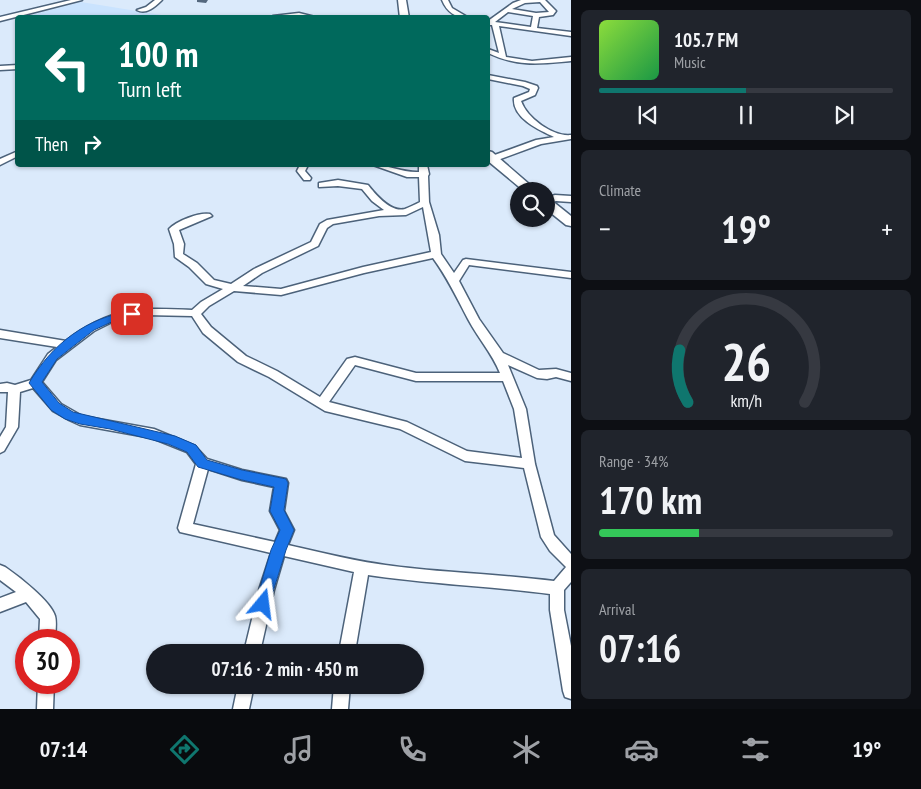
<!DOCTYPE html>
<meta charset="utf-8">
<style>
body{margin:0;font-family:"PT Sans Narrow",sans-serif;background:#20242c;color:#f1f3f6;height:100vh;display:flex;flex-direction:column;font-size:19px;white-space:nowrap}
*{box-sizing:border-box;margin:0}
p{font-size:16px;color:#9ea1a6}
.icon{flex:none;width:28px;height:28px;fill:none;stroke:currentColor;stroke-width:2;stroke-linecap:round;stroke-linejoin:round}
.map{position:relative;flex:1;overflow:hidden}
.drawer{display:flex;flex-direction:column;gap:10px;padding:10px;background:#0d0f14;width:350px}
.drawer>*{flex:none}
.guide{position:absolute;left:15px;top:15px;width:475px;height:152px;border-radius:5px;box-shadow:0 1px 4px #0004;background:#00695c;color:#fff;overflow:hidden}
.tools{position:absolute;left:510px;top:182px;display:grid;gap:10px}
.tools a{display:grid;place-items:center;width:45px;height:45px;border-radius:50%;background:#171b24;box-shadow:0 1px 4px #0004;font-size:25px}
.speed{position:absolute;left:15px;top:629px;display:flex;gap:10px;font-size:25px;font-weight:700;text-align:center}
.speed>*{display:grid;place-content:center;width:65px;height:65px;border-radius:50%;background:#171b24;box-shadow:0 1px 4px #0004;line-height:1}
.speed .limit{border:8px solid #d22;background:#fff;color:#111}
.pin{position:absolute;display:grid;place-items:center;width:42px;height:42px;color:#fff;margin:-21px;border-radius:10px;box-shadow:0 2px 8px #0006}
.me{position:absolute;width:55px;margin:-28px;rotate:16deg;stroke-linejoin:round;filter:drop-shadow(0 0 4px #0008)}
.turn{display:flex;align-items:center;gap:18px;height:105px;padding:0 20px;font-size:22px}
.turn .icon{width:65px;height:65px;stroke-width:2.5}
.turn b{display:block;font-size:35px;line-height:42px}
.then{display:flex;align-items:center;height:48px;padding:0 20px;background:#0003;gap:10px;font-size:19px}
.big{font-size:38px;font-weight:700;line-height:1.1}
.drawer .tile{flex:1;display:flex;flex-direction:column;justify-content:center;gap:8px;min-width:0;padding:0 18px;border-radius:8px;background:#20242c}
.drawer .dial{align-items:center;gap:0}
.dial svg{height:130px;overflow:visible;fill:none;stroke:#363941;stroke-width:7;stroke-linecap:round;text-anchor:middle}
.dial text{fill:#f1f3f6;stroke:none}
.song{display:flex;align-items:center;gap:15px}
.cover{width:60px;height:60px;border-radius:8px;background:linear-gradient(135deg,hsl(90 70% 55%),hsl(140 70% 35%))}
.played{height:5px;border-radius:2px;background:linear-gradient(90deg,#0f766e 50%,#363941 50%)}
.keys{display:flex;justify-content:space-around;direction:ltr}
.heat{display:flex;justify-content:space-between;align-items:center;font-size:28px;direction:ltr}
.charge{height:8px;border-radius:4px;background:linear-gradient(90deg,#34c759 34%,#363941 0)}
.trip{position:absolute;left:146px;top:644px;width:278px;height:50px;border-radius:25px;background:#171b24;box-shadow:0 1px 4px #0004;font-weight:700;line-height:50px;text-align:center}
.menu{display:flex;height:80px;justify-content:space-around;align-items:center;background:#090b0e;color:#9ea1a6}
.menu .icon{width:35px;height:35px}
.menu .current{color:#0f766e}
.menu b{font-size:22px;color:#f1f3f6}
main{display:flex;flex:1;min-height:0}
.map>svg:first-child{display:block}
.built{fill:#cae3fe}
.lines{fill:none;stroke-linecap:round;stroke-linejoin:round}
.minor-casing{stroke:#4c627a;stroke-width:3}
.highway-casing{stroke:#4c627a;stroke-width:3}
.minor{fill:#fff;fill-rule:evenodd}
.highway{fill:#fff;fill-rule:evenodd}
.wall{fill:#54687e}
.route{fill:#1a73e8;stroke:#114b97}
</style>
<main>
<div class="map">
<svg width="571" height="709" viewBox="0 0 571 709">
<rect width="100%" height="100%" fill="#dbeafb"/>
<path class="built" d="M81,2l93,15h-151z"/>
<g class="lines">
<defs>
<path id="minor" d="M71,0h11l-82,21v-4z
M155,0h7c-7,7 -16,15 -25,10l9,-3z
M442,0h6l4,8 17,10c-14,0 -22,-6 -27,-18z
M521,0h24l11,11 -3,4 -14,2 -2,11 34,4v4l-72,-10 7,31 26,4 39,-4v4c-32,3 -53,6 -83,-8v-4l11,4 -7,-28h-4v-4l25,-18zM540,2l9,10 -13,1 -24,-4 13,-6zM508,12l25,4 -2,11 -36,-5z
M299,13l20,5h-49l3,-2z
M18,65v4l-18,1v-4z
M488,75l37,7 12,4 1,2 -3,7 -14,6c6,17 32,36 50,34v4l-30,5 -46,17h-6v-4l47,-17 18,-3c-15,-7 -42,-19 -40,-39l15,-6 1,-3 -7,-3 -35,-7z
M18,151v5l-18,9v-6z
M300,165h8l-3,6 6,7 -1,2h-6l-7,-9z
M373,165c16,0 30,8 46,7v-7h8l2,9 -1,2 1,26 10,33 2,19 13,19 9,-13 3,-1 105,13v6l-102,-13 -10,16 20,38 24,34 36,17 17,-1 15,4v8l-15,-4 -9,2 -10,-1 -29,-13 18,44 9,55 19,71 17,19v28l-7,8v20l7,36v53l-6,-2 -2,-6 -13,-81v-16c-61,-8 -122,-10 -182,-19l-13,77h-16l15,-80 -70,-16 -10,34 -14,62h-16l15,-62 12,-37 -91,-21 -2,-4 18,-64 -9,-12 -35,-14 -72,-13 -11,-5 -16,-9 -20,-23 -13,4 -2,35 -14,24 -4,2v-16l6,-10 2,-35h-8v-8l7,-1 8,2 16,-5 17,-26 9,-7 -57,-9v-8l66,11c46,-35 71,-33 126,-31l9,-8 22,-13 -17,-5 -17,-17 -14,-10 -1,-13 -5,-15c8,-8 30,-17 41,-15l2,2 -33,14 5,14 -1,10 14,9 17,17 17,4 23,-15 57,-27 9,-18 7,-4 57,-10 -12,-9 -10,-12 -24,-3 -19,1v-4l19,-3 30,5c8,10 23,28 37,24 5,-2 11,-5 15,-7l-1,-25h-12zM423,207l8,45 -68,15 -82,22 -38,-3 19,-13 56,-27 9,-18 6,-4 46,-8 27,-1zM433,258c14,19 24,40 35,61 10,19 24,34 32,54h-84l-61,-16 -8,2 -27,38 -43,-26 -31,-15 -35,-29 -10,-13 8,-8 25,-15 47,4 83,-22zM145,315l47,1 11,17 35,29 31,15 56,34 75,18 65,32 59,7 17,69 9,14 16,16 -12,14c-54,-7 -108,-8 -161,-15 -35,-4 -70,-13 -105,-21l6,-15 -10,-19 4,-28 -2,-4 -44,-9 -35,-11 -12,-13 -41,-17 -72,-13 -21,-12 -19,-22 14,-22 38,-29 22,-11zM355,365l61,16h87l11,28 8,49 -55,-7 -60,-29 -78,-20zM208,469l34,11 32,7 -4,24 10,19 -5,12 -82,-18z
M555,195l16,1v6l-15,-1 -10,3v-6z
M0,565l5,2c13,9 46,34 50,49 2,7 0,17 0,24h-16l1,-21 -14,-17 -26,10v-14l16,-6 -16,-12z
M38,682h16l-1,27h-16z
M238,685h16l-5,24h-16z
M334,685h16l-2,24h-16z"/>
<path id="highway" d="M398,0h8l3,18h-9z
M488,151l4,1 45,39h-13l-36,-30z
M546,199l5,1 20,16v10l-5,-1 -20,-16z"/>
</defs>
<use href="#minor" class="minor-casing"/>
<use href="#highway" class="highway-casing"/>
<use href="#minor" class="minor"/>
<use href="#highway" class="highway"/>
</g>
<path class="wall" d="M197,0h11l-2,3 -9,-1z"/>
<path class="route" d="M132,311l4,1 2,2 -2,3 -20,3 -22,10 -37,29 -15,23 17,21 14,9 102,24 21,9 11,15 35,10 44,9 2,4 -4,27 10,20 -8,20 -18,58 -5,2 -5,-2 -3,-4 16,-54 9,-20 -10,-19 4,-24 -32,-7 -44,-13 -11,-15 -19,-8 -58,-15 -30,-5 -15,-5 -14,-9 -22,-27c23,-39 58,-66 103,-72z"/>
</svg>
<div class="tools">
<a><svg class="icon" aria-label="search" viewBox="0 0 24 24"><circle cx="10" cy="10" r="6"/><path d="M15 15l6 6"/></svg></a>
</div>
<div class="speed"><div class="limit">30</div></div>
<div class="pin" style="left:132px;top:314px;background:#d93025"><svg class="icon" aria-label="arrive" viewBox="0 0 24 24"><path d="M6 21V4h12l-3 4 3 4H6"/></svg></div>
<svg class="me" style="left:263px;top:604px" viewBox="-20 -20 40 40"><path d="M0-17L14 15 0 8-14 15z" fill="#1a73e8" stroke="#fff" stroke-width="4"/></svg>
<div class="trip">07:16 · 2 min · 450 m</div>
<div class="guide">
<div class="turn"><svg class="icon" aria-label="left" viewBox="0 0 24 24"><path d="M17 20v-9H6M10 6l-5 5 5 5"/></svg><div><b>100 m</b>Turn left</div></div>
<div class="then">Then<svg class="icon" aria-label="right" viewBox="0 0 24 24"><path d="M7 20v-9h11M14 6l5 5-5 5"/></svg></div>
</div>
</div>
<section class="drawer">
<div class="tile">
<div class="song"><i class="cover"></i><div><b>105.7 FM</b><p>Music</p></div></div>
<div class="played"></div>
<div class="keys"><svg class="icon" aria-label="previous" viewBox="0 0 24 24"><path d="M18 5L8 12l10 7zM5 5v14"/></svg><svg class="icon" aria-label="pause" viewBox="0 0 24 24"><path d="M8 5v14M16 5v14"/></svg><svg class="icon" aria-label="next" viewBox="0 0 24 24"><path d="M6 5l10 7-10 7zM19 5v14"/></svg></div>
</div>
<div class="tile"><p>Climate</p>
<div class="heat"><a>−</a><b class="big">19°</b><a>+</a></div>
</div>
<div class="tile dial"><svg viewBox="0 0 100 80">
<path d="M14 69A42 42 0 1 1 86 69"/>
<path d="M14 69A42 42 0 0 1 9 37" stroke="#0f766e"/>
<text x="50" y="56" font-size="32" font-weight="700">26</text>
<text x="50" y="72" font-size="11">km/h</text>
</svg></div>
<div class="tile"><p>Range · 34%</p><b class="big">170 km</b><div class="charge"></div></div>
<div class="tile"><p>Arrival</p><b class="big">07:16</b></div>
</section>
</main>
<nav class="menu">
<b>07:14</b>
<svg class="icon current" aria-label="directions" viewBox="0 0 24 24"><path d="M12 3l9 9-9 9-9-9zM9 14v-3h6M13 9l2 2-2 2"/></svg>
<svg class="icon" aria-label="music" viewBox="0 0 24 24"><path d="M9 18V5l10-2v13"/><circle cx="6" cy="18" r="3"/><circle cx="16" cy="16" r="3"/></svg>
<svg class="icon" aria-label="phone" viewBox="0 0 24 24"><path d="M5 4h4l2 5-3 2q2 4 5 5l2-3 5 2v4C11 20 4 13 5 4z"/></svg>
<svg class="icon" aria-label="climate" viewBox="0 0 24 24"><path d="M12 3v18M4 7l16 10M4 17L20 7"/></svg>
<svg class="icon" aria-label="car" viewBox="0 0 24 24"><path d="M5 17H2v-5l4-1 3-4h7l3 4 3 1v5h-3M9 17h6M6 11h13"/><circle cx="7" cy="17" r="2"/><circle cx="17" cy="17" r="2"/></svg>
<svg class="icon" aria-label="filters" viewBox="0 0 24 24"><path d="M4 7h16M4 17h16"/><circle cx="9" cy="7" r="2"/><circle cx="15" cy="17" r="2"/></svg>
<b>19°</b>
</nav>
